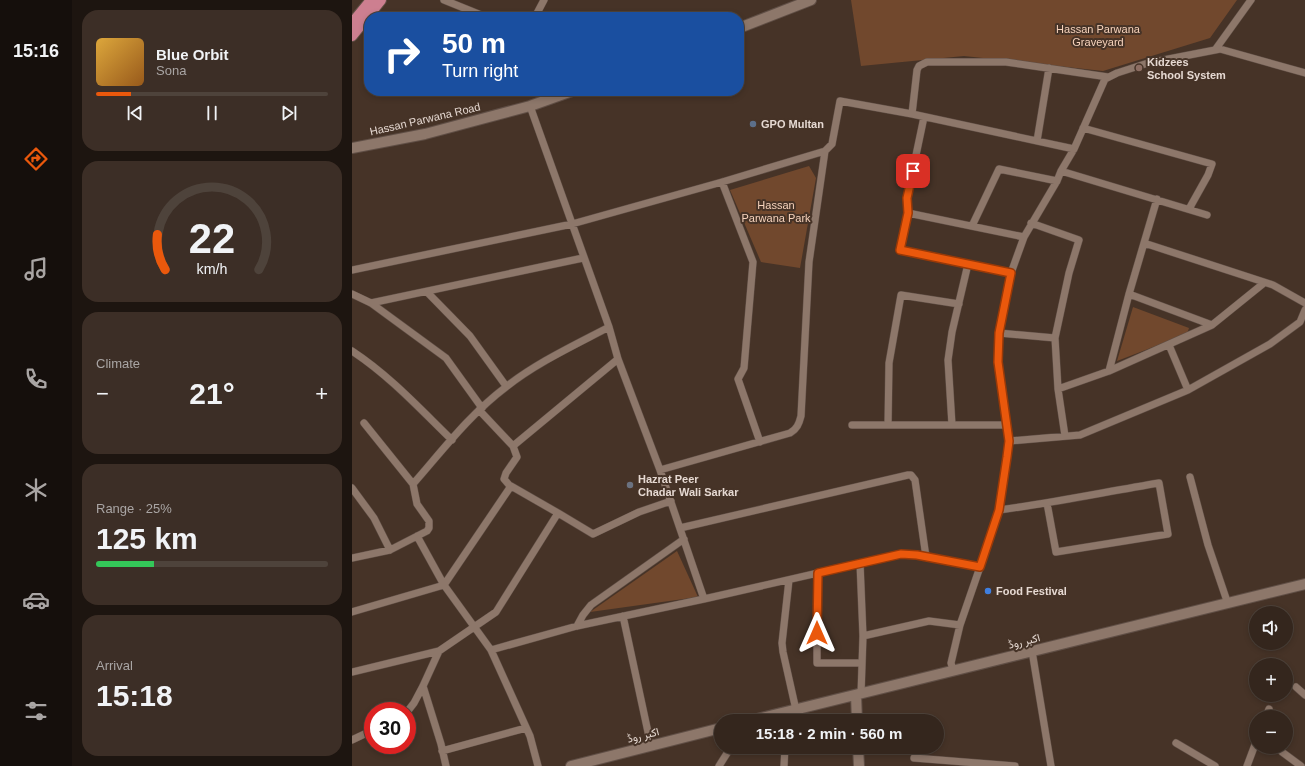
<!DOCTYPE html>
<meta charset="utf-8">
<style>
body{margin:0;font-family:Helvetica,Vazirmatn,sans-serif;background:#3c2e26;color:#f1f3f6;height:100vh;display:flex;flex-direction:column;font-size:15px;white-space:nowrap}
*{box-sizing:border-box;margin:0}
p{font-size:13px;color:#a9a5a4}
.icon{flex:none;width:22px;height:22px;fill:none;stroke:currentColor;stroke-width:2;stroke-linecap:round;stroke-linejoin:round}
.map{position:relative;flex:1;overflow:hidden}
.sheet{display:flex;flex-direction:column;gap:10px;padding:10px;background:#1d1510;width:280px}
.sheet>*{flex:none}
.banner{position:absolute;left:12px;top:12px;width:380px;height:84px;border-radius:16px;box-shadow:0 2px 6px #0003,0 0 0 1px #4e433b;background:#1a4fa0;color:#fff;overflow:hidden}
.tools{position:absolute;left:897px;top:606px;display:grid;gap:8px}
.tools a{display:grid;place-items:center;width:44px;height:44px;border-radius:50%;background:#34261d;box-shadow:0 2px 6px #0003,0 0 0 1px #4e433b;font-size:20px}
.speed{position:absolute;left:12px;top:702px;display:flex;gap:8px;font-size:20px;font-weight:700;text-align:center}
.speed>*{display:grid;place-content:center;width:52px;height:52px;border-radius:50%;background:#34261d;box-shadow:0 2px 6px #0003,0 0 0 1px #4e433b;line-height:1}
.speed .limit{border:6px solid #d22;background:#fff;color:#111}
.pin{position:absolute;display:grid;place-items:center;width:34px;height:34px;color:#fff;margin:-17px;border-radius:8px;box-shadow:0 2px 6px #0006}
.me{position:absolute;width:44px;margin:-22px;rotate:0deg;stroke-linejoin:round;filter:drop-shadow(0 0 3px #0008)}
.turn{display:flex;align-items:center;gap:14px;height:84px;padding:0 12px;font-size:18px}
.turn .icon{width:52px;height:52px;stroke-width:2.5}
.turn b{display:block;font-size:28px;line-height:34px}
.big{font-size:30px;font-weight:600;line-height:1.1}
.sheet .tile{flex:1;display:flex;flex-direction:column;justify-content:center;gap:6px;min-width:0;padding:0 14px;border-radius:16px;background:#3c2e26}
.sheet .dial{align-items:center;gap:0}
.dial svg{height:104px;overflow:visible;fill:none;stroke:#4e433b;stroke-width:7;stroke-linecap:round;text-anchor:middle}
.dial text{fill:#f1f3f6;stroke:none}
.song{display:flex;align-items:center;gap:12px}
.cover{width:48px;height:48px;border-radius:6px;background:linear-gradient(135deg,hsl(40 70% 55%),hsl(30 70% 35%))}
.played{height:4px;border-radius:2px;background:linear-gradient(90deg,#ea580c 15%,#4e433b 15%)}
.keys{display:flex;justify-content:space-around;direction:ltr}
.heat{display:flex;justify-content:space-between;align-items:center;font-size:22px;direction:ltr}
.charge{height:6px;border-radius:3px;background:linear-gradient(90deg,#34c759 25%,#4e433b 0)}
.trip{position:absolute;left:362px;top:714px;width:230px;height:40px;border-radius:20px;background:#34261d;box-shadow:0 2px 6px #0003,0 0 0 1px #4e433b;font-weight:600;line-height:40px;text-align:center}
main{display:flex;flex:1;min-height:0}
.tab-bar{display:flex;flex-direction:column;width:72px;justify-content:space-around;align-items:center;background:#150f0c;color:#a9a5a4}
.tab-bar .icon{width:28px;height:28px}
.tab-bar .selected{color:#ea580c}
.tab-bar b{font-size:18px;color:#f1f3f6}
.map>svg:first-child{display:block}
.green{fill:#71482d}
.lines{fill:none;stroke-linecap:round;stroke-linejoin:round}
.street-casing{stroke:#604f46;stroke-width:8}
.secondary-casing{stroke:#604f46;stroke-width:12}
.primary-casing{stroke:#604f46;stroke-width:12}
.street{stroke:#8d776a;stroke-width:7}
.secondary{stroke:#8d776a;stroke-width:10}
.primary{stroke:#cd7f90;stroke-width:10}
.route-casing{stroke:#983908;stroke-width:10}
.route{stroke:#ea580c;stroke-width:7}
.education-dot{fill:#8d6e63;stroke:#463327;stroke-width:1.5}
.service-dot{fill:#5c6f8a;stroke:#463327;stroke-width:1.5}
.worship-dot{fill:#6b7280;stroke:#463327;stroke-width:1.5}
.shop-dot{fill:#3f7fe0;stroke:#463327;stroke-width:1.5}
.labels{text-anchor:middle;stroke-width:4;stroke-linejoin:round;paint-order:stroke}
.park-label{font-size:11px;fill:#f7d3bc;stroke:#463327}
.poi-label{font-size:11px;font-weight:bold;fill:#e6d9d2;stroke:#463327;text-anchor:start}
.street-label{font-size:11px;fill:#e6d9d2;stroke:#463327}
</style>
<main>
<nav class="tab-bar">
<b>15:16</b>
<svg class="icon selected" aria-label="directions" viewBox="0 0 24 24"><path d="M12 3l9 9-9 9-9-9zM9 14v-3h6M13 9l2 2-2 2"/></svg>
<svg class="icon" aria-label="music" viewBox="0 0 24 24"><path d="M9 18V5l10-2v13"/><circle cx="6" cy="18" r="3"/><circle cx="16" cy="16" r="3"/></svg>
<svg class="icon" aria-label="phone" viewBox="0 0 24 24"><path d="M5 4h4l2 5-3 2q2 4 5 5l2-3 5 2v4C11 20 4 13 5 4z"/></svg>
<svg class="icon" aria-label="climate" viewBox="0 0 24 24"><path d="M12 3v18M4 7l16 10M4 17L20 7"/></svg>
<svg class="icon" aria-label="car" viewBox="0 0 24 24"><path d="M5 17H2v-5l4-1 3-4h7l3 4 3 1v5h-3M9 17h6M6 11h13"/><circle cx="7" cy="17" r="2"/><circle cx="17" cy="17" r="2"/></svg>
<svg class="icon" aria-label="filters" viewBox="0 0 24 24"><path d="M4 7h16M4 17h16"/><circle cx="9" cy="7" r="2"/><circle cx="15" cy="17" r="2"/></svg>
</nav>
<section class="sheet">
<div class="tile">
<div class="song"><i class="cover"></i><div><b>Blue Orbit</b><p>Sona</p></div></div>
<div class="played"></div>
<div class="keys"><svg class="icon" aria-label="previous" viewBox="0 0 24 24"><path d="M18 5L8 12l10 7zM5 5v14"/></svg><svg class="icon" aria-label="pause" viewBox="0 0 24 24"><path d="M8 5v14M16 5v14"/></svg><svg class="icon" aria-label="next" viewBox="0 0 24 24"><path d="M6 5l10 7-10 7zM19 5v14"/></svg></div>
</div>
<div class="tile dial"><svg viewBox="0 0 100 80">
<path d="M14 69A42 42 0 1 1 86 69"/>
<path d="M14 69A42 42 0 0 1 8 42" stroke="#ea580c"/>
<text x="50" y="56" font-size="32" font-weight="700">22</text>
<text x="50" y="72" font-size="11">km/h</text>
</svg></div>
<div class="tile"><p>Climate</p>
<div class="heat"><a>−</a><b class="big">21°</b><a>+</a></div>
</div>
<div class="tile"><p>Range · 25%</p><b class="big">125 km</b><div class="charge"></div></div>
<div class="tile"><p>Arrival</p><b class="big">15:18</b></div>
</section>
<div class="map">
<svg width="953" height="766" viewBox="0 0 953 766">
<rect width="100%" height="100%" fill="#463327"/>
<path class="green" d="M499,0h386l-27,38 -107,33 -139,-15 -103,10z
M457,166l7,12 -16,90 -39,-6 -31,-72z
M781,307l56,21 -2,6 -70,27z
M325,551l21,46 -108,15z"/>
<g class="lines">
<defs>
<path id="street" d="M92,0l42,17
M183,17l9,-17
M863,50l5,-1 85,24
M560,114l162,35
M731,128l129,36 -4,11 -19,34
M685,141l12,-73
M709,171l146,44
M370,182l31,80 -9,106 -6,11 22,63
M556,213l-1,-15 17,-81
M679,223l48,17 -10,33 -14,65 3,51 51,-18 20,-77 15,-51 129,42 32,18
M620,226l27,-57 58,12
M792,243l13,-44
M616,264l-68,-14 8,-37 116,24
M0,270l220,-46 150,-42 103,-31
M75,292l43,44 36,50
M0,294l19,9 75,55 36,50
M777,294l83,31 52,-42
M19,303l212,-45
M647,333l56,5
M817,345l19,45
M0,351c38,25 68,58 100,89
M757,371l103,-46
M706,389l7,47
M127,410l34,36
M12,423l49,61c29,-33 57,-70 93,-97 30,-24 69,-42 103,-60
M500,425h155
M536,425l1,-62 12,-68 58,9
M600,425l-4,-65 4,-28 16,-68 43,9
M657,441l71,-6 108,-45 82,-46 30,-22 5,-12
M308,470l130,-37c7,-4 9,-9 11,-17l8,-154 16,-111 7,-7 8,-43 72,13 5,-44 2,-4 8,-4h79l102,15
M838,477l18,68 20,59
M158,486l-6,-7 2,-6 11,-16 -4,-11 105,-87
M0,488l22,30 16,32
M647,510c53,-7 106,-18 160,-27l9,51 -112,18 -9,-49
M328,528l228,-53h3l4,5 11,77
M65,536l27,49 47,65 39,86 8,30
M0,558l38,-8 37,-19 2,-3v-7l-12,-17 -4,-20
M508,563l3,73 -2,58
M628,567l19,-57 5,-31 5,-38 -11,-79 1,-29 12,-60 13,-36 33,-56 4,-10 13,-22 31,-70 12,-6 31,-10 67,-13 36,-50
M465,573v90h45
M437,580l-7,63 1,9 13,58
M352,599l197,-45 16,1 63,12 -20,58 -9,38 2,7
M0,612l92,-27 67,-99 47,27
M271,616l28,130
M225,626l6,-11 8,-10 93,-66
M511,636l66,-15 31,4
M139,650l86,-24 127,-27 -44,-129 -42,-111 -9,-32 -79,-221
M680,651l19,115
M0,672l87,-21
M71,686l18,58 5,22
M944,687l9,8
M55,712l7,-9 9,-17 16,-35 57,-39 62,-99 35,21 46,-22 32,-11
M914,717l3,-8
M435,721v-9
M0,740l21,-10
M824,743l39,23
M90,751l84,-23
M930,752l19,14
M562,758l101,8
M367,766l12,-19
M432,766l1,-19
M895,766l9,-24"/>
<path id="secondary" d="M387,28l72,-28
M0,148l73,-14 105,-28 42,-15
M504,695l1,26
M397,721l556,-137
M506,747l1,19
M219,766l150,-38"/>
<path id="primary" d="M0,23l19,-23
M0,36l29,-36"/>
</defs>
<use href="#street" class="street-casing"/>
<use href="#secondary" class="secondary-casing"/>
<use href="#primary" class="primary-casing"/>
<use href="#street" class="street"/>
<use href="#secondary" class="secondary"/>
<use href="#primary" class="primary"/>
</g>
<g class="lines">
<defs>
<path id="route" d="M465,633l1,-60 83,-19 16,1 63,12 19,-57 8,-53 2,-16 -11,-79 1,-29 12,-60 -111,-23 8,-37 -1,-15 6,-27"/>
</defs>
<use href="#route" class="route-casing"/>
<use href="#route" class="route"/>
</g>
<circle class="education-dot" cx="787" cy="68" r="4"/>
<circle class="service-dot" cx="401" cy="124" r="4"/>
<circle class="worship-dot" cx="278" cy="485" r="4"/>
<circle class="shop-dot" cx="636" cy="591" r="4"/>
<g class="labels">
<g class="park-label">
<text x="746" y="33">Hassan Parwana<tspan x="746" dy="13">Graveyard</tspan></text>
<text x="424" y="209">Hassan<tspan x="424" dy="13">Parwana Park</tspan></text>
</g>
<g class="poi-label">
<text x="795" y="66">Kidzees<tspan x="795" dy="13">School System</tspan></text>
<text x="409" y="128">GPO Multan</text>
<text x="286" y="483">Hazrat Peer<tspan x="286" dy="13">Chadar Wali Sarkar</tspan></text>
<text x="644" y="595">Food Festival</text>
</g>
<g class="street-label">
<text transform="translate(73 119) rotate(-13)" y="4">Hassan Parwana Road</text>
<text transform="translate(672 641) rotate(-14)" y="4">اکبر روڈ</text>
<text transform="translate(291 735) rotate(-14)" y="4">اکبر روڈ</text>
</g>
</g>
</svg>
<div class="tools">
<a><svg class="icon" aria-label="sound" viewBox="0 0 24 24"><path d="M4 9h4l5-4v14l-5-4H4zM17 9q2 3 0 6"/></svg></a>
<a>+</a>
<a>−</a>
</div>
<div class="speed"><div class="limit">30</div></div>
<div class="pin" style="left:561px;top:171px;background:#d93025"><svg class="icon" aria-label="arrive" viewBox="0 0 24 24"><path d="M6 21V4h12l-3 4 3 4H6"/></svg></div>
<svg class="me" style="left:465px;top:633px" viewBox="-20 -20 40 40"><path d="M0-17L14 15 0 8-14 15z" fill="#ea580c" stroke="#fff" stroke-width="4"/></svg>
<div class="trip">15:18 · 2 min · 560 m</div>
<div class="banner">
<div class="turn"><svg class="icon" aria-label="right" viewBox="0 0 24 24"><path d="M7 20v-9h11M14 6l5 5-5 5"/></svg><div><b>50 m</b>Turn right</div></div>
</div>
</div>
</main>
